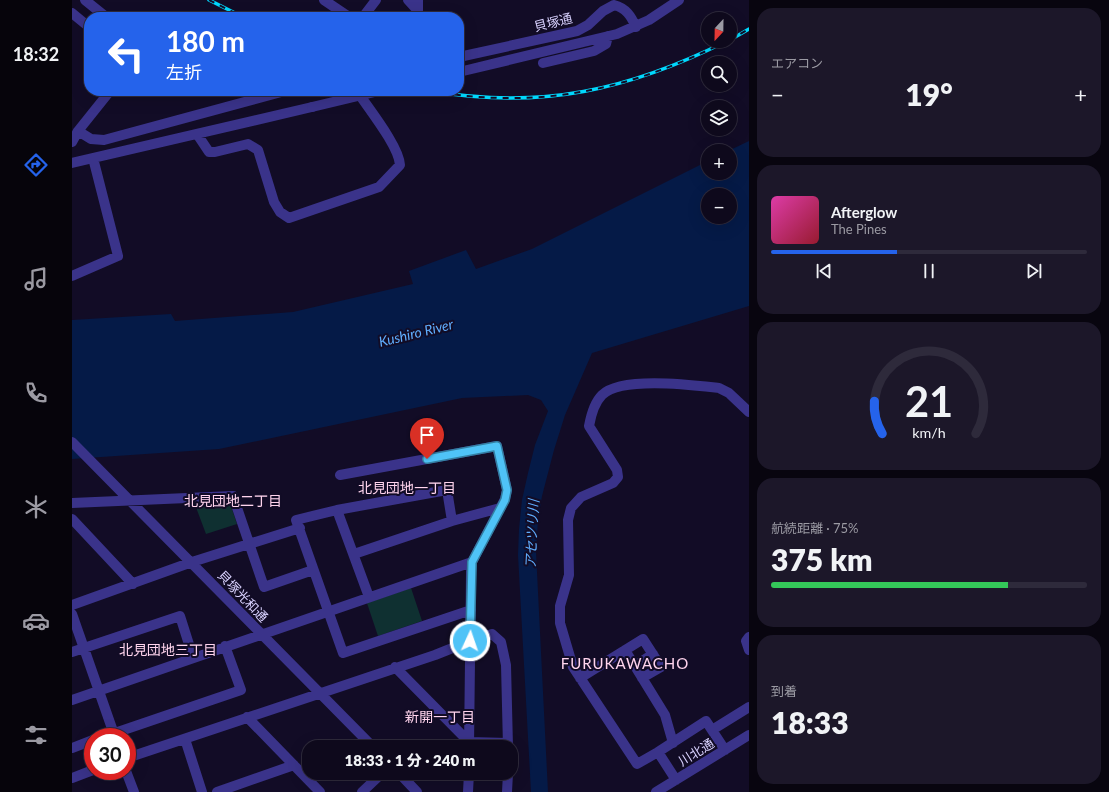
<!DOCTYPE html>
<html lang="ja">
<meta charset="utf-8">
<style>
body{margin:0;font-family:Lato,"Noto Sans JP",sans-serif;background:#1c1729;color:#f1f3f6;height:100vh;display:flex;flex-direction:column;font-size:15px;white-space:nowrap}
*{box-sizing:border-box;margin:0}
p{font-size:13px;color:#9b9aa3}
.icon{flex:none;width:22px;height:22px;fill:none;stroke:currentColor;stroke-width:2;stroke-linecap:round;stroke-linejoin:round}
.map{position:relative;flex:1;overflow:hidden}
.side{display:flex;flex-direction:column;gap:8px;padding:8px;background:#08050f;width:360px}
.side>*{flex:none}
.hud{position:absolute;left:12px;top:12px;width:380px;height:84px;border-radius:16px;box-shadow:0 4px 16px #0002,0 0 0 1px #2e2a3b;background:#2563eb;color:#fff;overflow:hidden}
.needle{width:26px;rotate:202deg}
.tools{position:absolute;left:629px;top:12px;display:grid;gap:8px}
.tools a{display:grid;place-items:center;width:36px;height:36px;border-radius:50%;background:#0e091c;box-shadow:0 4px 16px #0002,0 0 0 1px #2e2a3b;font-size:20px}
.speed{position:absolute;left:12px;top:728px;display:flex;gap:8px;font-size:20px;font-weight:700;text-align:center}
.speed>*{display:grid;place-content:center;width:52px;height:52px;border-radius:50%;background:#0e091c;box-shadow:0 4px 16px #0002,0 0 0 1px #2e2a3b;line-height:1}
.speed .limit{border:6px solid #d22;background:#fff;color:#111}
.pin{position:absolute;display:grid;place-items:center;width:34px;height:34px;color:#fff;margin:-41px -17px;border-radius:50% 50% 50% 0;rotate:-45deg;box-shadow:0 0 4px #0007}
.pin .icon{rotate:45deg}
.me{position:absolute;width:44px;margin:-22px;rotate:3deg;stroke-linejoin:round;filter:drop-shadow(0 0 3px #0008)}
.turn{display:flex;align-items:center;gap:14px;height:84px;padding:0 16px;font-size:18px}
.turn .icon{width:52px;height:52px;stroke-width:2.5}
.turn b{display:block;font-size:28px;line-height:34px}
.big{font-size:30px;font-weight:800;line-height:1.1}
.side .widget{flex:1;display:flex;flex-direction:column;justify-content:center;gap:6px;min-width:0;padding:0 14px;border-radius:16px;background:#1c1729}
.side .dial{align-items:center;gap:0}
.dial svg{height:104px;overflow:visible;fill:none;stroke:#2e2a3b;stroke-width:7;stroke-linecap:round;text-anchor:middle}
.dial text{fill:#f1f3f6;stroke:none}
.song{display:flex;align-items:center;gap:12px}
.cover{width:48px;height:48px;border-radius:6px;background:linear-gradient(135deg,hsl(320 70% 55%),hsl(350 70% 35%))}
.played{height:4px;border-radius:2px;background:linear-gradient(90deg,#2563eb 40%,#2e2a3b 40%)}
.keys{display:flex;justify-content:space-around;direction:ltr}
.heat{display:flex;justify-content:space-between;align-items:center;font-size:22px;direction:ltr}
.charge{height:6px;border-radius:3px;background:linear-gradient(90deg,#34c759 75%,#2e2a3b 0)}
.trip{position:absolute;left:230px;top:740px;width:216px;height:40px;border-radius:16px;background:#0e091c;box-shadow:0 4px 16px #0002,0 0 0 1px #2e2a3b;font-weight:800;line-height:40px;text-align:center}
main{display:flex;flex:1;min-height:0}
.tab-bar{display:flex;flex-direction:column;width:72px;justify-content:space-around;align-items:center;background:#06040b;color:#9b9aa3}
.tab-bar .icon{width:28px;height:28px}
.tab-bar .selected{color:#2563eb}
.tab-bar b{font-size:18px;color:#f1f3f6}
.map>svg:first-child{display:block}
.green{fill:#0f3031}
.water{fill:#051a47;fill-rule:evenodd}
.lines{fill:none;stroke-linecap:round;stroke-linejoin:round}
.minor{stroke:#3a338a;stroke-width:10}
.rail-casing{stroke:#00d8fd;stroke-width:3.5}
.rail{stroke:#120c26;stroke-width:2;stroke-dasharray:6;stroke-linecap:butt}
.minor-bridge{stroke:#3a338a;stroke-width:10}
.route-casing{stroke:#337fa1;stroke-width:10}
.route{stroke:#4fc3f7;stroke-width:7}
.labels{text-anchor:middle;stroke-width:4;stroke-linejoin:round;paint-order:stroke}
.street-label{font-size:13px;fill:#d9d2ff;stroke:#120c26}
.water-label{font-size:14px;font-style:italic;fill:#60aeff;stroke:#120c26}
.neighbourhood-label{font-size:14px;fill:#ffd4ed;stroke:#120c26}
.quarter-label{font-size:15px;letter-spacing:1px;fill:#ffd4ed;stroke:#120c26}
</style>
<main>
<nav class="tab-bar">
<b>18:32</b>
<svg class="icon selected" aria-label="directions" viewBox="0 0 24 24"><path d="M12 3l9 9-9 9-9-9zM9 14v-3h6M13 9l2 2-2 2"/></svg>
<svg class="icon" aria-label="music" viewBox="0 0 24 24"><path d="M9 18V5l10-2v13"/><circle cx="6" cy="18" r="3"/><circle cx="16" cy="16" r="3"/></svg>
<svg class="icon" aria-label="phone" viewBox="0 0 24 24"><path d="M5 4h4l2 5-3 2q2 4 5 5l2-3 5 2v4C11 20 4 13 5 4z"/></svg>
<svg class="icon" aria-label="climate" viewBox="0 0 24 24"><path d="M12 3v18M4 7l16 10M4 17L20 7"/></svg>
<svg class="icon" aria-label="car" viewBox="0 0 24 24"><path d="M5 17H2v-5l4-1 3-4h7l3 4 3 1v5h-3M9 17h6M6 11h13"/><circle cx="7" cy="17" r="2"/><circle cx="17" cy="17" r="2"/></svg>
<svg class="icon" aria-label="filters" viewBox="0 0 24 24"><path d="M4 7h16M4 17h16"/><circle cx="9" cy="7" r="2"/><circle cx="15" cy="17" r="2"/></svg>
</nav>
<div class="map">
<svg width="677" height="792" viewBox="0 0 677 792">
<rect width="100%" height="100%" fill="#120c26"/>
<path class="green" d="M157,500l8,24 -31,10 -12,-32z
M339,588l11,33 -44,15 -11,-33z"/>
<path class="water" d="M677,141v165l-157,47 -27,62 -11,35 -12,46 -4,23 -2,33 12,240h-17l-13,-237 1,-26 3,-29 6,-27 7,-28 13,-34 -7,-11 -13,-5 -66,3 -243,51 -147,10v-139l99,-6 4,7 118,-9 120,-28 -4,-13 57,-21 10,19 56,-20 176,-88v12h22v-22h-2zM636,195h22v22h-22z"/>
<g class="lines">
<path class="minor" d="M13,0l21,17
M252,0l25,17
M336,0l10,11
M346,0v17
M0,13l17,14
M291,17l13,-17
M387,57l118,-26 11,-6 15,-14 11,-6c12,3 17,11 22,22
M471,63l51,-12 12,-7 2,-8
M387,72l158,-38 32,-14 30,-20
M6,131l13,8 13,1 181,-49
M125,134l12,18h6l33,-8 10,6 16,52 6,10 9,6 90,-31 21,-22c-1,-19 -32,-57 -43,-74
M0,142l6,-11 32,-40
M0,163l240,-56
M0,276l46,-20 -25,-98
M0,442l301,305
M268,475l157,-29 10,44 -2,9 -33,63 -1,10 -2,175
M0,503l161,-7 31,91 49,-17
M265,510l32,87
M0,519l61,65
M380,521l-5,-31 -110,20 -41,10 47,133 128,-43
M282,554l98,-33 48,-13
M0,605l120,-43 108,-34
M0,614l43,123
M677,637l-3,4 3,9
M553,650l40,65 8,28
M0,652l108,-36 13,41
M563,666l18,-12
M323,667l74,75 39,1
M508,678l63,-39 18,28 -19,11
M0,700l400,-138
M175,717l73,75
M640,730l37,-23
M31,737l138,-47 -16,-44
M113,739l17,53
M0,748l21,-8
M586,752l-21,12 -64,-97 -13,-44v-17l9,-31 -1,-55 3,-12 10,-11 32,-14 5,-6 -1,-7 -28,-44c2,-11 5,-23 13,-31 19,-19 90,-10 117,-7l10,5 20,19
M55,758l308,-103 35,-14 22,-7 9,8 5,23 2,82
M54,771l8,21
M327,773l18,19
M0,778l21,-8
M604,780l-18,-28 48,-31 19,29
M145,792l77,-27
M290,792l20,-19
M396,792l1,-19
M435,792l1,-19
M584,792l93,-57"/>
<defs>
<path id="rail" d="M137,0l34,17
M658,40l19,-11
M359,91c110,19 198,-1 296,-50"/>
</defs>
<use href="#rail" class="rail-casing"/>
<use href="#rail" class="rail"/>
<path class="minor-bridge" d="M240,107l67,-16"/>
</g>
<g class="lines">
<defs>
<path id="route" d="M355,459l70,-13 10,44 -2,10 -33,62 -2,79"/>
</defs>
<use href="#route" class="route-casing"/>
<use href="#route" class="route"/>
</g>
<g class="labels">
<g class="street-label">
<text transform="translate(481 22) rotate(-14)" y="5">貝塚通</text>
<text transform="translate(171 596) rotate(46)" y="5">貝塚光和通</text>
<text transform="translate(624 752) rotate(-32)" y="5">川北通</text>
</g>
<g class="water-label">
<text transform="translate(344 333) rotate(-14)" y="5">Kushiro River</text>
<text transform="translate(460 534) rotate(-87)" y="5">アセツリ川</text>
</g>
<g class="neighbourhood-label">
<text x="335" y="493">北見団地一丁目</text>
<text x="161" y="506">北見団地二丁目</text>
<text x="96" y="655">北見団地三丁目</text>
<text x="368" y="722">新開一丁目</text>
</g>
<g class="quarter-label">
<text x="553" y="669">FURUKAWACHO</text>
</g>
</g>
</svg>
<div class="tools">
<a><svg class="needle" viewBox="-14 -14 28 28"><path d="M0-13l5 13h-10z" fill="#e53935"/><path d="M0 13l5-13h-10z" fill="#9b9aa3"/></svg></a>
<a><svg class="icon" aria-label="search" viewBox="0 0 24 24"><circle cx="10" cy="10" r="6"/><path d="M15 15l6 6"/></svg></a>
<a><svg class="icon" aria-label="layers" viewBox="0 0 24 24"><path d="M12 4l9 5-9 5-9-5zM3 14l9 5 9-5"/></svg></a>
<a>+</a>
<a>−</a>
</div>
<div class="speed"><div class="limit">30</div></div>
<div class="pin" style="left:355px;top:459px;background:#d93025"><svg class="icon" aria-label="arrive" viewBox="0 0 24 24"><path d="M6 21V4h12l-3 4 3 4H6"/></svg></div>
<svg class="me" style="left:398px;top:641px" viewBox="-20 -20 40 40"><circle r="17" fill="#4fc3f7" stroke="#fff" stroke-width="3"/><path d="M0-11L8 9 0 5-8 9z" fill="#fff"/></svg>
<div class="trip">18:33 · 1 分 · 240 m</div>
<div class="hud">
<div class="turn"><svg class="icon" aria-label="left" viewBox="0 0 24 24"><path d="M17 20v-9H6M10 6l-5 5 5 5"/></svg><div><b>180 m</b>左折</div></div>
</div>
</div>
<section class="side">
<div class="widget"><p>エアコン</p>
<div class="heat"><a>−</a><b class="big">19°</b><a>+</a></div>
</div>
<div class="widget">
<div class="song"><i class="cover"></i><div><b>Afterglow</b><p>The Pines</p></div></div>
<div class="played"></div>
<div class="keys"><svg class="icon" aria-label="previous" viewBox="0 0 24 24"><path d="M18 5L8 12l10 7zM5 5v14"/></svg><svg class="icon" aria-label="pause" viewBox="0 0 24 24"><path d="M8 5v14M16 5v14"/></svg><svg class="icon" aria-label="next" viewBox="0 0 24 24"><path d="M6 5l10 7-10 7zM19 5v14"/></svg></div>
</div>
<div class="widget dial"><svg viewBox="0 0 100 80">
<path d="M14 69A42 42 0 1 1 86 69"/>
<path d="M14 69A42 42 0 0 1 8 44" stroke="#2563eb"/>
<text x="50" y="56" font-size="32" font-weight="700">21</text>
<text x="50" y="72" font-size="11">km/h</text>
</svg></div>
<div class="widget"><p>航続距離 · 75%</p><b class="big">375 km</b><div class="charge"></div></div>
<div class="widget"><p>到着</p><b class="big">18:33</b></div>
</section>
</main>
